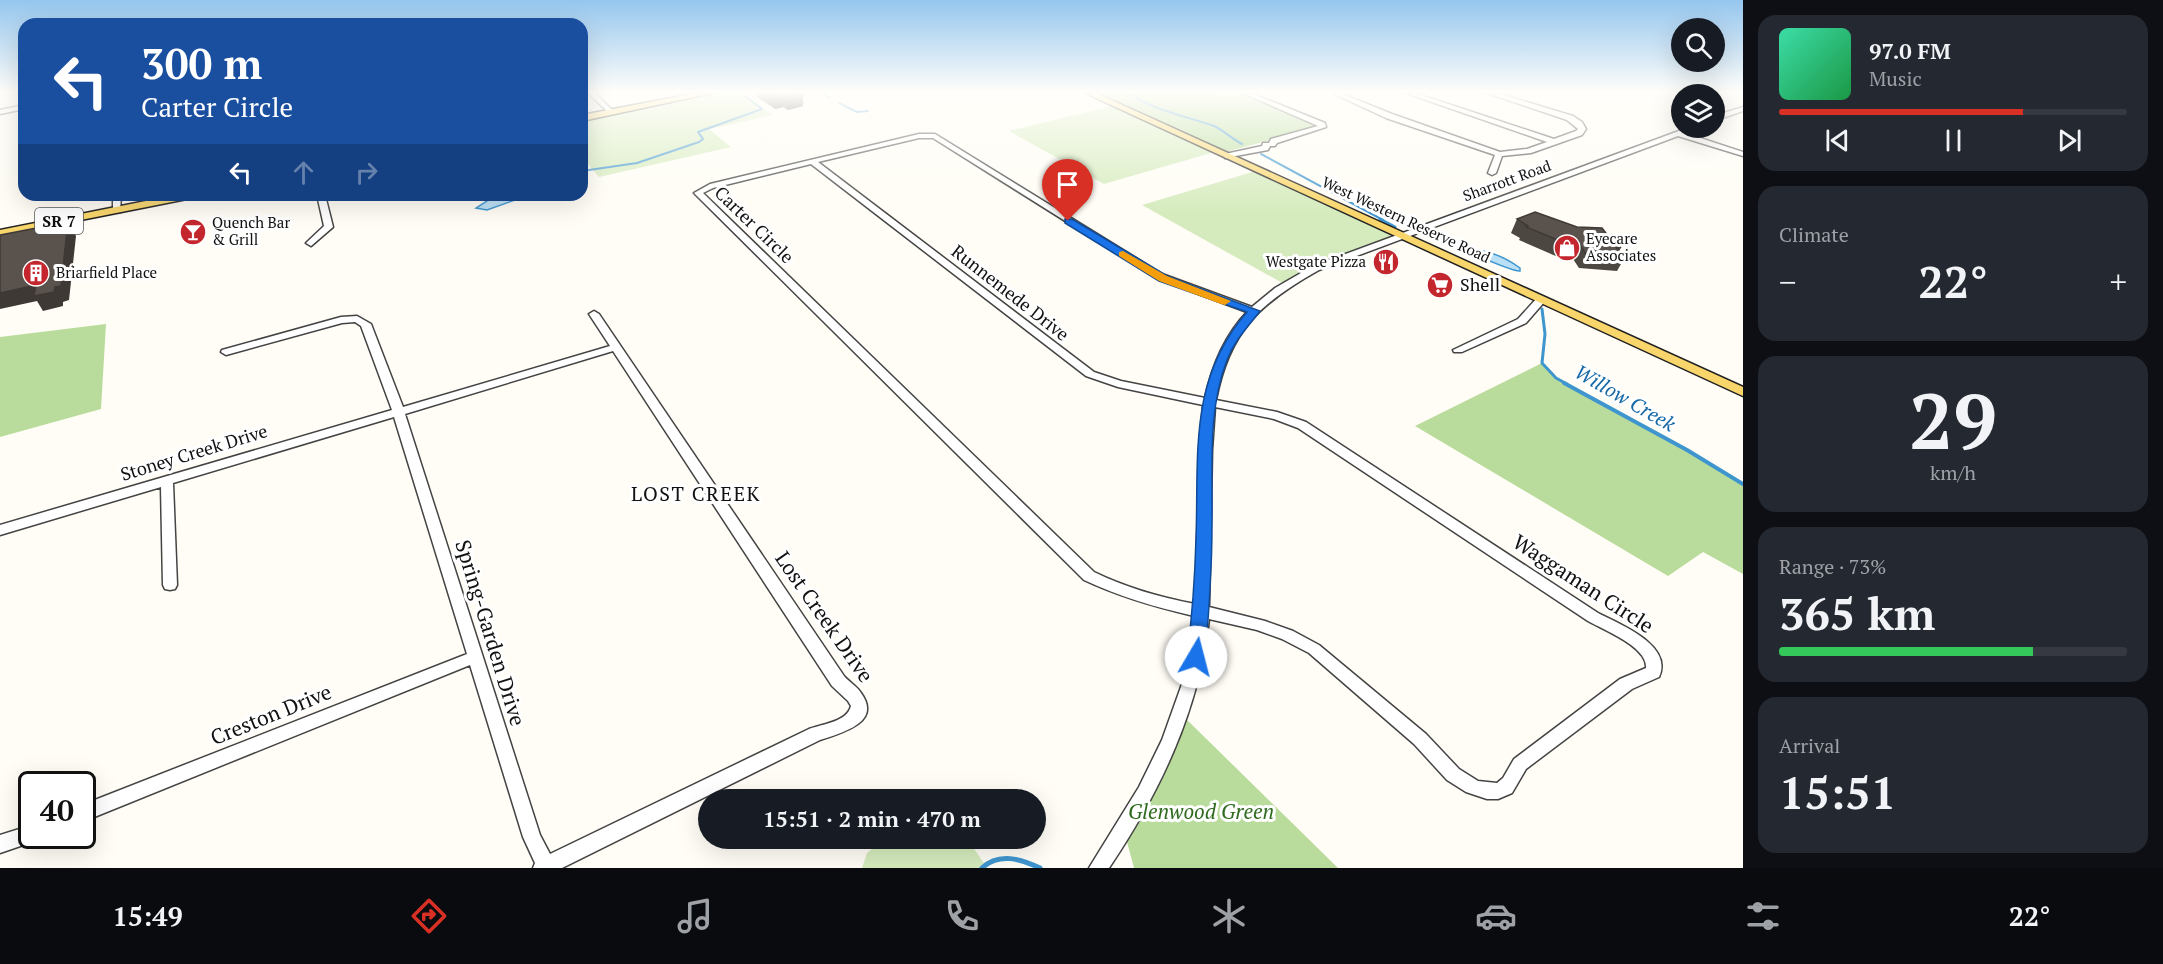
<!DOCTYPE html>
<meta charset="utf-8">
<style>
body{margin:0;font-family:"PT Serif",serif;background:#242831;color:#f1f3f6;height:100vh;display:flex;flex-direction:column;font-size:22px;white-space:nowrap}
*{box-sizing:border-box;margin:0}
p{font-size:20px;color:#9ea1a6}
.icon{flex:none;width:33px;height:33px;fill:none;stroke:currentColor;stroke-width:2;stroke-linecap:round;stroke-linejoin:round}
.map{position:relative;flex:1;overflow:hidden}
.details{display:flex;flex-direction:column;gap:15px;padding:15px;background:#0d0f14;width:420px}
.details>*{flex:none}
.guide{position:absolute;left:18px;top:18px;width:570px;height:183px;border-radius:18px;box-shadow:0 6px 24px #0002;background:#1a4fa0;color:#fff;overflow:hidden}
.controls{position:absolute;left:1671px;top:18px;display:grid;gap:12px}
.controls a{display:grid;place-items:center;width:54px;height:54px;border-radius:50%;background:#171b24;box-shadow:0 6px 24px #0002;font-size:30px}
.speed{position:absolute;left:18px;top:771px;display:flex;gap:12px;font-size:30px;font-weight:700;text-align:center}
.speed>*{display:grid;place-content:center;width:78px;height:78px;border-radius:50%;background:#171b24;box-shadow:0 6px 24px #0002;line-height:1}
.speed .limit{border:3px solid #111;border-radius:9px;background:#fff;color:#111}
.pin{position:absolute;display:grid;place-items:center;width:51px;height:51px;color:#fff;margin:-62px -26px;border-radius:50% 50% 50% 0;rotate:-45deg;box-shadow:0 0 6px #0007}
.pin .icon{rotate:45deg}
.me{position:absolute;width:66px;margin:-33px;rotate:8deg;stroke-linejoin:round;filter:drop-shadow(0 0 4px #0008)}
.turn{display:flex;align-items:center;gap:21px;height:126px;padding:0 24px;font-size:27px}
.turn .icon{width:78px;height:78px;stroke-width:2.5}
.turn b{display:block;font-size:42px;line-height:51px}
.lanes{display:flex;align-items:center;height:57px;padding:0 24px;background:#0003;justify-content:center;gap:30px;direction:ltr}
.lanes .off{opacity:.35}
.big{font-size:45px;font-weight:800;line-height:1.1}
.details .card{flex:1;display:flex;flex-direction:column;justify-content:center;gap:9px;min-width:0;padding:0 21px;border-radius:18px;background:#242831}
.details .dial{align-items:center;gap:0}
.dial b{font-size:78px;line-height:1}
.song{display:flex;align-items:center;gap:18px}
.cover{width:72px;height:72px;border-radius:9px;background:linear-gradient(135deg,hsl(160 70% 55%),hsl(140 70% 35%))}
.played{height:6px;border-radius:3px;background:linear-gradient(90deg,#d93025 70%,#363941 70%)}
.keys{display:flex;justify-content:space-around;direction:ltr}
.heat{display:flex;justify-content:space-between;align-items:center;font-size:33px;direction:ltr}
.charge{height:9px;border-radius:4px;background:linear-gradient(90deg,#34c759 73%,#363941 0)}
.trip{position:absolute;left:698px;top:789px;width:348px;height:60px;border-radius:30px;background:#171b24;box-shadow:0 6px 24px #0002;font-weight:800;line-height:60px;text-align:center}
.tab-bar{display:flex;height:96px;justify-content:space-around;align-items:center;background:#090b0e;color:#9ea1a6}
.tab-bar .icon{width:42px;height:42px}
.tab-bar .current{color:#d93025}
.tab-bar b{font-size:27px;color:#f1f3f6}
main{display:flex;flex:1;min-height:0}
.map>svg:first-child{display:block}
.green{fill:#d5ebbd}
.forest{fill:#b9dc9c}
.water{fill:#b9e0f7;stroke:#3f96cf;stroke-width:1.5}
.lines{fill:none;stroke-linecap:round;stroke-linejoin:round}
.stream-far3{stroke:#3f96cf;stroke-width:2}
.stream-far2{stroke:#3f96cf;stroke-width:3}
.stream-far1{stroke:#3f96cf;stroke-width:4}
.stream{stroke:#3f96cf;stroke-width:5}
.minor-casing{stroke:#444;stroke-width:3}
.major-casing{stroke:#222;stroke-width:3}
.minor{fill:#fff;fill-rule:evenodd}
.major{fill:#f9d66b;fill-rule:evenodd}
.wall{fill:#4d4742}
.shaded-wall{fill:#3f3936}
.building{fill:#5a524d;stroke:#3f3936;stroke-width:1.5}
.route{fill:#1a73e8;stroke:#114b97;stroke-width:1.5}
.slow{fill:#f59e0b}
.labels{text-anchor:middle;stroke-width:6;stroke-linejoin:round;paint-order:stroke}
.far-street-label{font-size:15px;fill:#111;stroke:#fff}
.far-poi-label{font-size:15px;fill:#111;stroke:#fff;text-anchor:start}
.shield{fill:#fff;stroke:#585858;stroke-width:1.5}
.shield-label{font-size:16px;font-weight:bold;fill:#111}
.street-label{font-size:18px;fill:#111;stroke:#fff}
.poi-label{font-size:18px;fill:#111;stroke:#fff;text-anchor:start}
.water-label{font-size:20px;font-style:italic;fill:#1768a6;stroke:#fff}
.neighbourhood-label{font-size:20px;letter-spacing:1.5px;fill:#111;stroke:#fff}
.near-street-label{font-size:21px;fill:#111;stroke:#fff}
.near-park-label{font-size:21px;font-style:italic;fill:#2f6b1f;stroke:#fff}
</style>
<main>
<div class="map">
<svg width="1743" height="868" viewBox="0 0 1743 868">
<rect width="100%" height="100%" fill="#fffdf5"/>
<path class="green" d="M709,93h32l32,22 -64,14 22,18 -132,30 -17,-20v-39z
M1116,105l102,46 -114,33 -95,-53z
M1259,170l141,65 -62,24 -52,26 -144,-80z
M884,839h77l12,8 14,21h-125l5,-15z"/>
<path class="forest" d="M1089,93h128l5,2 24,-2 76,34 -101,26z
M106,324l-5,85 -101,28v-100z
M1542,363l14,15 131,72 56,34v90l-40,-22 -35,24 -253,-150z
M1181,714l157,154h-204l-10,-37z"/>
<path class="water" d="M496,195h33l-42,15 -11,-2z
M1469,249c18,1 36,8 51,19v3c-6,1 -42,-15 -51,-19l-2,-2z"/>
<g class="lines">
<path class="stream-far3" d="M823,93l7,5
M1129,93c25,18 57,23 85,33 9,4 18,13 28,18
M839,103l18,9 11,-1
M1261,154l122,66
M582,171l55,-8 62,-21 4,-3 -5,-7 64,-23 -17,-13"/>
<path class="stream-far2" d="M1380,219l15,8
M1542,309l3,25 -3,29 14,15 11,6"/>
<path class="stream-far1" d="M1564,383l123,67 56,34"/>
<path class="stream" d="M982,868c17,-16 39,-9 58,0"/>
<defs>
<path id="minor" d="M588,93h7l18,18v2h-4z
M1243,93h8l74,30 1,4 -49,16 -2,3h-5l-2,4 -43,8v-4l37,-8 1,-3h6l2,-4 47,-13z
M1332,93h8l52,21 108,38 27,-3 20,-7 -141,-49h9l139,46 22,-8 2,-2 -11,-9 -80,-27h10l76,23 9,6 4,7 -4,6 -51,18 -29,3 -6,17 -4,2 -4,-2 7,-18 -109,-37z
M24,105v4l-24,5v-4z
M1743,107v4l-29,10v-5z
M1687,128h9l-11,5 58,19v4l-65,-20 -359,134c-59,33 -90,61 -103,130l61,12 29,10 292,191c21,11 76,32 61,64l-27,12 -106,80 -14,24 -14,6h-11l-21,-7 -19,-12 -33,-36 -105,-91 -27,-14 -25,-9 -48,-11c-10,92 -49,173 -100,249h-20l50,-81 23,-47 20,-56 12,-68c-39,-9 -74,-19 -110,-36l-390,-387 16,-9 209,-50h16l227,140 90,33 23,-19 38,-22zM919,138h14l223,140 91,34c-23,24 -35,54 -42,86l-84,-17 -27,-9 -276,-210zM811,164l275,212 32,11 85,18 -3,45 -5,154c-36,-7 -68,-16 -101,-32l-391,-379 10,-5zM1215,407l59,12 24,9 290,193c16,9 60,26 58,47l-26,11 -106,80 -11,19 -6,5 -19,-2 -19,-12 -33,-35 -107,-89 -26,-14 -28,-10 -56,-14 3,-157z
M113,195h8l-1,17 -7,-2z
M317,195h8l8,32 -22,19 -5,-3 18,-17z
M1541,297l5,3 -20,23 -64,29h-8l-1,-2 65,-31 19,-21z
M594,311l5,3 245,362c5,6 13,10 17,17 22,30 -21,40 -41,47l-258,128h-29l2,-5 -12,-26 -53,-172 -388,157v-17l385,-151 -73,-237 -221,66 4,102 -2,4 -5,1 -5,-1 -2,-4 -2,-98 -161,48v-10l392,-115 -31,-84 -6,-4 -13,1 -116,32 -5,-3 1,-2 119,-33 16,-1 14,8 32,83 207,-61 -21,-32zM613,351l219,335 16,15 3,5c-4,16 -29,18 -42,23l-259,125 -10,-19 -135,-421z
M32,825v11h8l-2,4 -38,13v-18z"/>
<path id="major" d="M697,93h16l-131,28v-6z
M1085,93h11l647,294v9z
M176,195h21l-5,3 -192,38v-6z"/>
</defs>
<use href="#minor" class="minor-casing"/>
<use href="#major" class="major-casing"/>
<use href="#minor" class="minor"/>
<use href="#major" class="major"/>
</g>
<path class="wall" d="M757,93h42l5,11h-1v2l-15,4 -5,-3 -8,2 -18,-12z
M1517,219l95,22 11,4 -4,6 6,6 -8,14 -38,-3 -6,-9 -9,-1 -2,-3 -4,2 -39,-17 1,-2 -9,-5z"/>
<path class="shaded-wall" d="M803,95v11l-15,4 -1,-9z
M783,98v9l-8,2v-9z
M68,222l8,14 -7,64 -6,2v4l-20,5 -6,-10 -37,8v-16z
M1569,241l-7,14 -4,2 7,-14z"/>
<path class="building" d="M764,93h35l4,2 -3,1 2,1 -15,4 -4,-3 -8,2z
M1535,212l42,15 25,1 10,13 11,4 -7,2 9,10 -39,-3 -6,-9 -9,-1 -2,-3 -4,2 -39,-16 2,-1 -11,-7z
M68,222l-7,64 -6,1 -1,5 -20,4 2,-11 -36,8v-58z"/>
<linearGradient id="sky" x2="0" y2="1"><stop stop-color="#95c6ee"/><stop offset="0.43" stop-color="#fffefa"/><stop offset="1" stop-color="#fffefa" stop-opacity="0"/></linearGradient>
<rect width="1743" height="214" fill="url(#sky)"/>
<path class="route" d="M1065,219h7l95,57 93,35c-12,16 -26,30 -33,49 -20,52 -14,109 -15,164 0,44 -3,88 -7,133l-3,5 -6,2 -6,-2 -3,-5c5,-40 8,-79 9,-119 3,-83 -8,-159 51,-226l-88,-31 -94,-58z"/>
<path class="slow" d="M1123,251l44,25 64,25 -6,4 -4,-1 -62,-23 -40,-25v-4z"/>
<defs>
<symbol id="bar-disc" viewBox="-11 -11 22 22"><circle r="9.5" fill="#c4262e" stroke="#fff"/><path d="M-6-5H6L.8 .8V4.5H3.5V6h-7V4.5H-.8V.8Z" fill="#fff"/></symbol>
<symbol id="shop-disc" viewBox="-11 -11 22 22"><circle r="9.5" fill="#c4262e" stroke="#fff"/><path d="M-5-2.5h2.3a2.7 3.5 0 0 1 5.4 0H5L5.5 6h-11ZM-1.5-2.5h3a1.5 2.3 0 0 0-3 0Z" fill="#fff"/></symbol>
<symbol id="restaurant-disc" viewBox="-11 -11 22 22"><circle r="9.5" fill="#c4262e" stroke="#fff"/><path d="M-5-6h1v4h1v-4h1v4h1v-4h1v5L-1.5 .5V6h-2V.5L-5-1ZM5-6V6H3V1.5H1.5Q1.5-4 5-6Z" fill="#fff"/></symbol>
<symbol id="building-disc" viewBox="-11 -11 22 22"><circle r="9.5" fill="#c4262e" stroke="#fff"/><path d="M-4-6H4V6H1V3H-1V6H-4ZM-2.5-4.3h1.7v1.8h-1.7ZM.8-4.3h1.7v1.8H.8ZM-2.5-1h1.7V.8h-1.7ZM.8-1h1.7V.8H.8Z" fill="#fff"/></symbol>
<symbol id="supermarket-disc" viewBox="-11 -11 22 22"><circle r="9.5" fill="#c4262e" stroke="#fff"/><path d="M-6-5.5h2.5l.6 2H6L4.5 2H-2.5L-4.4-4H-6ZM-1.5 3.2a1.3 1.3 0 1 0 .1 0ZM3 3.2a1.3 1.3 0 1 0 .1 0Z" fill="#fff"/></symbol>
</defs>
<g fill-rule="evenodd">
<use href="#bar-disc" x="178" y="217" width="30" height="30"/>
<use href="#shop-disc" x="1552" y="233" width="30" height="30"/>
<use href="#restaurant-disc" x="1371" y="247" width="30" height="30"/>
<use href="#building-disc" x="21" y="258" width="30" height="30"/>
<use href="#supermarket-disc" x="1425" y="270" width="30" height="30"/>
</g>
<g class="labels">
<g class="far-street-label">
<text transform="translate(1507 181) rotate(-20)" y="5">Sharrott Road</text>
<text transform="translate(1406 220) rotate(25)" y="5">West Western Reserve Road</text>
</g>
<g class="far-poi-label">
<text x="212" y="228">Quench Bar<tspan x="212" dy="17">&amp; Grill</tspan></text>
<text x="1586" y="244">Eyecare<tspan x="1586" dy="17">Associates</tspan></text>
<text x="1366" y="267" text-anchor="end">Westgate Pizza</text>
<text x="56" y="278">Briarfield Place</text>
</g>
<rect class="shield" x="35" y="208" width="48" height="26" rx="4.5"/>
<g class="shield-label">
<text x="59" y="227">SR 7</text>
</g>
<g class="street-label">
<text transform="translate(754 225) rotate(44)" y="6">Carter Circle</text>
<text transform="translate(1010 293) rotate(38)" y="6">Runnemede Drive</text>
<text transform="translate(194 453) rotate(-17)" y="6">Stoney Creek Drive</text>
</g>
<g class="poi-label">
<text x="1460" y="291">Shell</text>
</g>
<g class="water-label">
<text transform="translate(1625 398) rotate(30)" y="7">Willow Creek</text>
</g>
<g class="neighbourhood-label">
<text x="696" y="501">LOST CREEK</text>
</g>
<g class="near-street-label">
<text transform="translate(1583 584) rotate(33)" y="7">Waggaman Circle</text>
<text transform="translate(824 617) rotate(55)" y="7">Lost Creek Drive</text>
<text transform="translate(490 633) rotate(73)" y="7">Spring-Garden Drive</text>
<text transform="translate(271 715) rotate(-22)" y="7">Creston Drive</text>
</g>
<g class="near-park-label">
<text x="1201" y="819">Glenwood Green</text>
</g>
</g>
</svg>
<div class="controls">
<a><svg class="icon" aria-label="search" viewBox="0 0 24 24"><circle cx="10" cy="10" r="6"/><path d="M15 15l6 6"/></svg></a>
<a><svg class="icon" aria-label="layers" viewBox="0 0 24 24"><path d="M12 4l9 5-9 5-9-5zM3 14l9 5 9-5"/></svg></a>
</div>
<div class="speed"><div class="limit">40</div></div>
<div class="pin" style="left:1068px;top:221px;background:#d93025"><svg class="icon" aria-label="arrive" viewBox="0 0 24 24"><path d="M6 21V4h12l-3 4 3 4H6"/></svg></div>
<svg class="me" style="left:1196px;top:657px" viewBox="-20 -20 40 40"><circle r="19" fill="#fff"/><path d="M0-13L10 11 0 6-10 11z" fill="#1a73e8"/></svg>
<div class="trip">15:51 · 2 min · 470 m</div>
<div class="guide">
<div class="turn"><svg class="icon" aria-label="left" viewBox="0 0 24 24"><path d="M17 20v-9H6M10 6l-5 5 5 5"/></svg><div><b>300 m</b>Carter Circle</div></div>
<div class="lanes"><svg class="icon" aria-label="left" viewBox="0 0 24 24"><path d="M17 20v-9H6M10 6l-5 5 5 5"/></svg><svg class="icon off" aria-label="ahead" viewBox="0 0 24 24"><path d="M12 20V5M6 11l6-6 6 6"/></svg><svg class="icon off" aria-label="right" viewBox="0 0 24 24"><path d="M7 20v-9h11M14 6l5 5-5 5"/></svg></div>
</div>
</div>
<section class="details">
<div class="card">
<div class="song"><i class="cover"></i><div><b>97.0 FM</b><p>Music</p></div></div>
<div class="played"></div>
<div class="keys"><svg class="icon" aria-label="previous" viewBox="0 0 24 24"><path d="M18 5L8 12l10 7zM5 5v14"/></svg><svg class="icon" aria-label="pause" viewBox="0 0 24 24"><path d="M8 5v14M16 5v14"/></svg><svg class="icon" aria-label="next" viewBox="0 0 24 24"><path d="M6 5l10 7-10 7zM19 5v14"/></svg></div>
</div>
<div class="card"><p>Climate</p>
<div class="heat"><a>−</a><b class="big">22°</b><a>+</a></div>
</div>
<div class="card dial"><b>29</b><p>km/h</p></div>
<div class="card"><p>Range · 73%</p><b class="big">365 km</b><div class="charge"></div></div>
<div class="card"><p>Arrival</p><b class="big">15:51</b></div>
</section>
</main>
<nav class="tab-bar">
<b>15:49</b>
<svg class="icon current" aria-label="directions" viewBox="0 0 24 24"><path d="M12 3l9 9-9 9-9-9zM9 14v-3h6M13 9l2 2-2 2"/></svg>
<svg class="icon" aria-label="music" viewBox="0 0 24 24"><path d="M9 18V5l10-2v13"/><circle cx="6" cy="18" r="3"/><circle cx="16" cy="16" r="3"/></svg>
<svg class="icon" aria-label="phone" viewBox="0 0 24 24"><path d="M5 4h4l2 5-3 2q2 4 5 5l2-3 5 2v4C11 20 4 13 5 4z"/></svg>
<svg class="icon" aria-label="climate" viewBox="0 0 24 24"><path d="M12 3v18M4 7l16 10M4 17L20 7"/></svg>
<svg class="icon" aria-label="car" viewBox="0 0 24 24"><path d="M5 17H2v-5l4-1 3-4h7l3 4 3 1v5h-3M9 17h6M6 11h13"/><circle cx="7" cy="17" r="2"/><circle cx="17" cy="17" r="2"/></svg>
<svg class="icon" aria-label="filters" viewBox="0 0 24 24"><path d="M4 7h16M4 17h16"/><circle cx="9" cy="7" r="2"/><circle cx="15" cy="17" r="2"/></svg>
<b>22°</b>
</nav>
